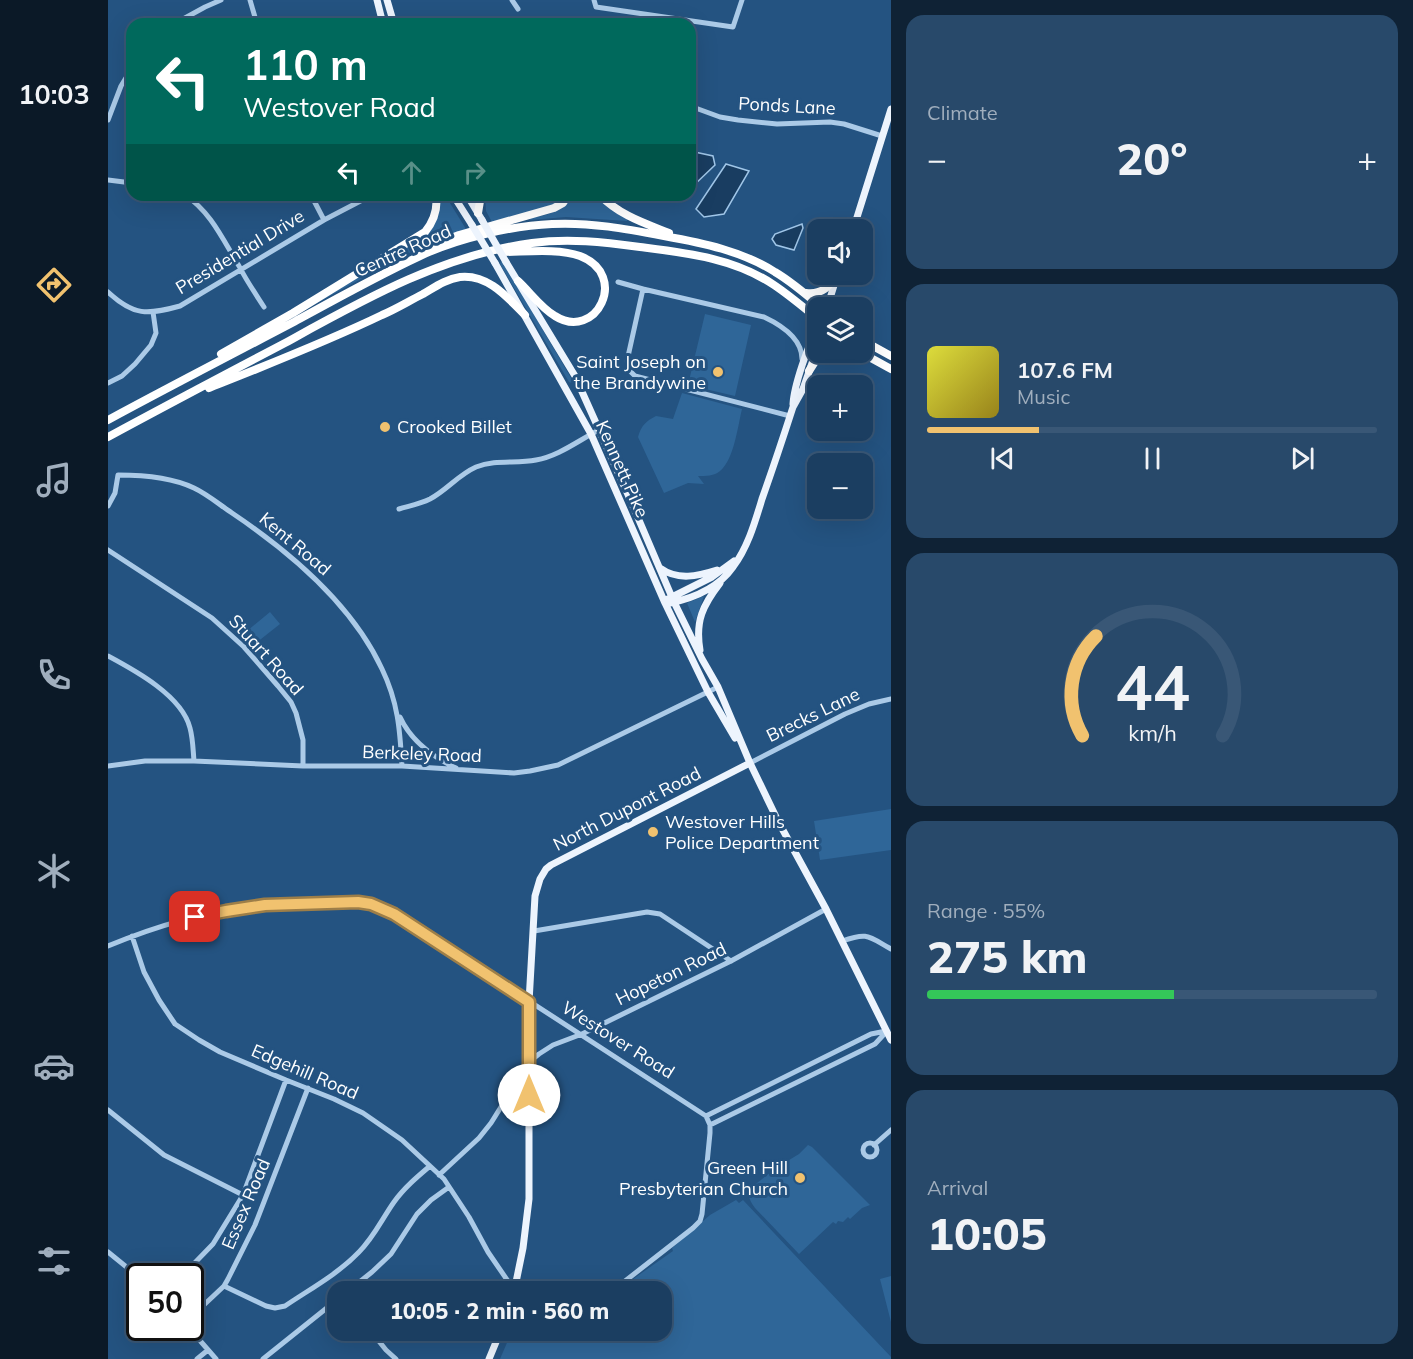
<!DOCTYPE html>
<meta charset="utf-8">
<style>
body{margin:0;font-family:Mulish,sans-serif;background:#28496a;color:#f1f3f6;height:100vh;display:flex;flex-direction:column;font-size:22px;white-space:nowrap}
*{box-sizing:border-box;margin:0}
p{font-size:20px;color:#a0aebd}
.icon{flex:none;width:33px;height:33px;fill:none;stroke:currentColor;stroke-width:2;stroke-linecap:round;stroke-linejoin:round}
.map{position:relative;flex:1;overflow:hidden}
.panel{display:flex;flex-direction:column;gap:15px;padding:15px;background:#0f2235;width:522px}
.panel>*{flex:none}
.banner{position:absolute;left:18px;top:18px;width:570px;height:183px;border-radius:18px;box-shadow:0 6px 24px #0002,0 0 0 2px #395776;background:#00695c;color:#fff;overflow:hidden}
.buttons{position:absolute;left:699px;top:219px;display:grid;gap:12px}
.buttons a{display:grid;place-items:center;width:66px;height:66px;border-radius:12px;background:#1b3e61;box-shadow:0 6px 24px #0002,0 0 0 2px #395776;font-size:30px}
.speed{position:absolute;left:18px;top:1263px;display:flex;gap:12px;font-size:30px;font-weight:700;text-align:center}
.speed>*{display:grid;place-content:center;width:78px;height:78px;border-radius:50%;background:#1b3e61;box-shadow:0 6px 24px #0002,0 0 0 2px #395776;line-height:1}
.speed .limit{border:3px solid #111;border-radius:9px;background:#fff;color:#111}
.pin{position:absolute;display:grid;place-items:center;width:51px;height:51px;color:#fff;margin:-26px;border-radius:12px;box-shadow:0 3px 9px #0006}
.me{position:absolute;width:66px;margin:-33px;rotate:0deg;stroke-linejoin:round;filter:drop-shadow(0 0 4px #0008)}
.turn{display:flex;align-items:center;gap:21px;height:126px;padding:0 18px;font-size:27px}
.turn .icon{width:78px;height:78px;stroke-width:2.5}
.turn b{display:block;font-size:42px;line-height:51px}
.lanes{display:flex;align-items:center;height:57px;padding:0 18px;background:#0003;justify-content:center;gap:30px;direction:ltr}
.lanes .off{opacity:.35}
.big{font-size:45px;font-weight:800;line-height:1.1}
.panel .tile{flex:1;display:flex;flex-direction:column;justify-content:center;gap:9px;min-width:0;padding:0 21px;border-radius:18px;background:#28496a}
.panel .dial{align-items:center;gap:0}
.dial svg{height:156px;overflow:visible;fill:none;stroke:#395776;stroke-width:7;stroke-linecap:round;text-anchor:middle}
.dial text{fill:#f1f3f6;stroke:none}
.song{display:flex;align-items:center;gap:18px}
.cover{width:72px;height:72px;border-radius:9px;background:linear-gradient(135deg,hsl(60 70% 55%),hsl(50 70% 35%))}
.played{height:6px;border-radius:3px;background:linear-gradient(90deg,#f1c26f 25%,#395776 25%)}
.keys{display:flex;justify-content:space-around;direction:ltr}
.heat{display:flex;justify-content:space-between;align-items:center;font-size:33px;direction:ltr}
.charge{height:9px;border-radius:4px;background:linear-gradient(90deg,#34c759 55%,#395776 0)}
.trip{position:absolute;left:219px;top:1281px;width:345px;height:60px;border-radius:18px;background:#1b3e61;box-shadow:0 6px 24px #0002,0 0 0 2px #395776;font-weight:800;line-height:60px;text-align:center}
main{display:flex;flex:1;min-height:0}
.menu{display:flex;flex-direction:column;width:108px;justify-content:space-around;align-items:center;background:#0b1927;color:#a0aebd}
.menu .icon{width:42px;height:42px}
.menu .current{color:#f1c26f}
.menu b{font-size:27px;color:#f1f3f6}
.map>svg:first-child{display:block}
.green{fill:#2f6698}
.water{fill:#193d61;stroke:#a0c6e8;stroke-width:1.5}
.lines{fill:none;stroke-linecap:round;stroke-linejoin:round}
.minor{stroke:#abcae7;stroke-width:5}
.major{stroke:#edf4fd;stroke-width:7}
.highway{stroke:#fff;stroke-width:8}
.major-bridge{stroke:#edf4fd;stroke-width:7}
.route-casing{stroke:#9d7e48;stroke-width:15}
.route{stroke:#f1c26f;stroke-width:10}
.poi-dot{fill:#f1c26f;stroke:#245381;stroke-width:2}
.labels{text-anchor:middle;stroke-width:6;stroke-linejoin:round;paint-order:stroke}
.street-label{font-size:18px;fill:#fff;stroke:#245381}
.poi-label{font-size:18px;fill:#fff;stroke:#245381;text-anchor:end}
</style>
<main>
<nav class="menu">
<b>10:03</b>
<svg class="icon current" aria-label="directions" viewBox="0 0 24 24"><path d="M12 3l9 9-9 9-9-9zM9 14v-3h6M13 9l2 2-2 2"/></svg>
<svg class="icon" aria-label="music" viewBox="0 0 24 24"><path d="M9 18V5l10-2v13"/><circle cx="6" cy="18" r="3"/><circle cx="16" cy="16" r="3"/></svg>
<svg class="icon" aria-label="phone" viewBox="0 0 24 24"><path d="M5 4h4l2 5-3 2q2 4 5 5l2-3 5 2v4C11 20 4 13 5 4z"/></svg>
<svg class="icon" aria-label="climate" viewBox="0 0 24 24"><path d="M12 3v18M4 7l16 10M4 17L20 7"/></svg>
<svg class="icon" aria-label="car" viewBox="0 0 24 24"><path d="M5 17H2v-5l4-1 3-4h7l3 4 3 1v5h-3M9 17h6M6 11h13"/><circle cx="7" cy="17" r="2"/><circle cx="17" cy="17" r="2"/></svg>
<svg class="icon" aria-label="filters" viewBox="0 0 24 24"><path d="M4 7h16M4 17h16"/><circle cx="9" cy="7" r="2"/><circle cx="15" cy="17" r="2"/></svg>
</nav>
<div class="map">
<svg width="783" height="1359" viewBox="0 0 783 1359">
<rect width="100%" height="100%" fill="#245381"/>
<path class="green" d="M330,195h7l21,34 -46,18 -105,57 110,-70z
M377,195h79l-7,9 -65,18 -6,-11z
M463,195h26l31,23 -1,3 -61,-4 -36,3v-2c23,-4 27,-5 41,-23z
M393,261l2,1 68,116 1,5 -3,-1 -69,-118z
M597,314l46,11 -16,71 -47,-11z
M574,393l60,16c-4,16 -8,51 -22,62 -6,5 -14,5 -22,5l6,8 -16,-1 -24,10 -26,-56c3,-11 8,-16 18,-21l17,3z
M596,596l-9,26 -8,-19z
M162,612l10,12 -24,19 -9,-12z
M783,809v41l-71,10 -6,-39z
M700,1145l4,2 58,58 -8,3 -12,11 -2,-2 -5,5 -5,-1 -2,3 -3,-2 -34,32 -44,-46c-5,-7 -9,-13 -3,-21l24,-19 23,-14z
M628,1200l3,3 4,-3 148,157v2h-391l12,-28 150,-1v-38l-46,-1 57,-40 -1,-3 38,-33z
M783,1276v46l-11,-43z"/>
<path class="water" d="M582,151l23,5 2,9 -22,21 -3,1z
M618,164l23,7 -25,43 -20,3 -8,-8z
M694,224l1,4 -9,22 -18,-5 -4,-6 3,-5z"/>
<g class="lines">
<path class="minor" d="M142,0l7,24
M404,0l6,9
M486,0l2,7 137,20 9,-27
M66,24l31,-17 16,-7
M582,106l30,11 18,3 39,4 53,-2 14,2 38,12
M0,120l13,-34 11,-18
M0,180l24,3
M77,195c26,17 38,45 54,71 7,14 16,27 25,41
M203,195l13,25
M510,282l25,7
M0,292c26,24 39,23 72,14l144,-86 48,-25
M0,383l14,-7 13,-12 16,-19 5,-12 -3,-21
M682,416l-155,-40 -6,-6 -2,-9 16,-72 121,28c17,8 38,22 38,42
M0,506l7,-13 3,-18c25,0 53,2 76,13 13,6 26,17 38,25 58,39 120,91 150,156 16,33 18,61 20,97
M291,509c10,-3 21,-5 31,-10 17,-9 28,-24 46,-32 20,-8 40,-3 60,-7 23,-4 43,-20 63,-30
M0,550l104,68 32,29 34,39 13,16 5,11 7,27v26
M0,656c28,15 74,40 82,72 3,11 3,22 4,33
M292,717c11,24 33,40 56,51
M642,763l95,-49 24,-10 22,-5
M0,766l37,-5h49l109,5h99l112,7 16,-2 28,-6 160,-78
M426,931l113,-19 13,2 71,47
M24,936l12,36 15,28 16,24 24,16 21,12 66,28 48,19 29,14 39,27 42,39 25,38 19,35 26,38 4,2
M734,941c26,-9 26,-5 49,8
M0,946c50,-21 103,-36 157,-41 31,-3 62,-2 93,-3l13,2 24,10 311,202
M0,1110l56,45 79,40
M598,1116l165,-82 15,-3
M602,1125l165,-81 12,-13
M755 1150a7 7 0 1 1 14 0a7 7 0 1 1-14 0Z
M766,1145l17,-15
M331,1175l40,-37 12,-15 38,-61 10,-8 14,-9 29,-11 149,-73 95,-52
M0,1252l32,26
M74,1276l31,-32 30,-49 43,-115
M116,1286l42,20 9,2 10,-2c25,-17 53,-32 74,-54 15,-15 23,-33 35,-50 10,-14 23,-25 36,-36
M239,1292l25,-20 19,-18 26,-40 14,-14 18,-13
M503,1292l82,-64 7,-7 2,-7 8,-81v-8l-4,-9
M82,1318l34,-32 4,-7 27,-54 53,-137
M81,1328l27,31
M262,1330l16,20 10,9
M89,1359l11,-9
M155,1359l75,-60"/>
<path class="major" d="M269,0l6,24
M279,0l7,24
M345,195l19,30
M359,195l15,25
M745,230l38,-121
M398,262l69,114 55,123 44,103 28,57 16,28 32,76 28,58 48,88 65,131
M387,263l96,171 74,169 43,89 27,46
M719,308l9,-29
M685,404c1,-18 15,-60 25,-76
M552,568c18,13 38,8 57,2
M560,599l44,-22 22,-16
M562,603c24,-5 49,-16 63,-36 15,-20 22,-45 29,-68 11,-31 21,-61 31,-92l10,-18 15,-43
M592,650c-5,-29 3,-45 20,-67
M406,1292l9,-44 6,-49v-197l6,-106 5,-17 6,-10 5,-4 199,-102
M381,1359l12,-29"/>
<path class="highway" d="M492,195c19,20 44,28 69,38
M370,213l3,-18
M317,248l34,-13 95,-27 9,-5 5,-8
M394,252c23,0 56,-4 78,4 50,19 16,86 -25,60 -14,-8 -25,-24 -37,-35
M698,293c15,2 24,-6 31,-19
M754,340l29,16
M752,352l31,17
M113,354l72,-41 132,-81c9,-11 13,-23 11,-37
M701,371l12,-19
M101,388c58,-23 117,-46 173,-73 14,-6 27,-14 41,-21 12,-7 23,-15 37,-17 28,-3 47,20 65,38
M0,420c61,-33 123,-65 184,-97 42,-23 85,-47 128,-67 38,-18 91,-30 132,-32 38,-2 75,5 112,12 39,7 78,15 111,36 17,10 32,23 47,36
M0,437c59,-32 118,-63 177,-94 78,-43 157,-88 247,-100 36,-5 72,-1 108,4 47,6 94,11 134,38 15,10 29,22 44,34"/>
<path class="major-bridge" d="M374,220l24,42
M364,225l23,38"/>
</g>
<g class="lines">
<defs>
<path id="route" d="M87,917l31,-6 39,-6 93,-3 13,2 23,10 135,88v93"/>
</defs>
<use href="#route" class="route-casing"/>
<use href="#route" class="route"/>
</g>
<g class="poi-dot">
<circle cx="610" cy="372" r="6"/>
<circle cx="277" cy="427" r="6"/>
<circle cx="545" cy="832" r="6"/>
<circle cx="692" cy="1178" r="6"/>
</g>
<g class="labels">
<g class="street-label">
<text transform="translate(679 106) rotate(3)" y="6">Ponds Lane</text>
<text transform="translate(295 251) rotate(-24)" y="6">Centre Road</text>
<text transform="translate(132 252) rotate(-31)" y="6">Presidential Drive</text>
<text transform="translate(514 469) rotate(66)" y="6">Kennett Pike</text>
<text transform="translate(187 544) rotate(40)" y="6">Kent Road</text>
<text transform="translate(158 655) rotate(48)" y="6">Stuart Road</text>
<text transform="translate(705 715) rotate(-26)" y="6">Brecks Lane</text>
<text transform="translate(314 754) rotate(2)" y="6">Berkeley Road</text>
<text transform="translate(519 809) rotate(-27)" y="6">North Dupont Road</text>
<text transform="translate(563 974) rotate(-26)" y="6">Hopeton Road</text>
<text transform="translate(510 1040) rotate(32)" y="6">Westover Road</text>
<text transform="translate(197 1072) rotate(23)" y="6">Edgehill Road</text>
<text transform="translate(138 1204) rotate(-67)" y="6">Essex Road</text>
</g>
<g class="poi-label">
<text x="598" y="368">Saint Joseph on<tspan x="598" dy="21">the Brandywine</tspan></text>
<text x="289" y="433" text-anchor="start">Crooked Billet</text>
<text x="557" y="828" text-anchor="start">Westover Hills<tspan x="557" dy="21">Police Department</tspan></text>
<text x="680" y="1174">Green Hill<tspan x="680" dy="21">Presbyterian Church</tspan></text>
</g>
</g>
</svg>
<div class="buttons">
<a><svg class="icon" aria-label="sound" viewBox="0 0 24 24"><path d="M4 9h4l5-4v14l-5-4H4zM17 9q2 3 0 6"/></svg></a>
<a><svg class="icon" aria-label="layers" viewBox="0 0 24 24"><path d="M12 4l9 5-9 5-9-5zM3 14l9 5 9-5"/></svg></a>
<a>+</a>
<a>−</a>
</div>
<div class="speed"><div class="limit">50</div></div>
<div class="pin" style="left:87px;top:917px;background:#d93025"><svg class="icon" aria-label="arrive" viewBox="0 0 24 24"><path d="M6 21V4h12l-3 4 3 4H6"/></svg></div>
<svg class="me" style="left:421px;top:1095px" viewBox="-20 -20 40 40"><circle r="19" fill="#fff"/><path d="M0-13L10 11 0 6-10 11z" fill="#f1c26f"/></svg>
<div class="trip">10:05 · 2 min · 560 m</div>
<div class="banner">
<div class="turn"><svg class="icon" aria-label="left" viewBox="0 0 24 24"><path d="M17 20v-9H6M10 6l-5 5 5 5"/></svg><div><b>110 m</b>Westover Road</div></div>
<div class="lanes"><svg class="icon" aria-label="left" viewBox="0 0 24 24"><path d="M17 20v-9H6M10 6l-5 5 5 5"/></svg><svg class="icon off" aria-label="ahead" viewBox="0 0 24 24"><path d="M12 20V5M6 11l6-6 6 6"/></svg><svg class="icon off" aria-label="right" viewBox="0 0 24 24"><path d="M7 20v-9h11M14 6l5 5-5 5"/></svg></div>
</div>
</div>
<section class="panel">
<div class="tile"><p>Climate</p>
<div class="heat"><a>−</a><b class="big">20°</b><a>+</a></div>
</div>
<div class="tile">
<div class="song"><i class="cover"></i><div><b>107.6 FM</b><p>Music</p></div></div>
<div class="played"></div>
<div class="keys"><svg class="icon" aria-label="previous" viewBox="0 0 24 24"><path d="M18 5L8 12l10 7zM5 5v14"/></svg><svg class="icon" aria-label="pause" viewBox="0 0 24 24"><path d="M8 5v14M16 5v14"/></svg><svg class="icon" aria-label="next" viewBox="0 0 24 24"><path d="M6 5l10 7-10 7zM19 5v14"/></svg></div>
</div>
<div class="tile dial"><svg viewBox="0 0 100 80">
<path d="M14 69A42 42 0 1 1 86 69"/>
<path d="M14 69A42 42 0 0 1 21 18" stroke="#f1c26f"/>
<text x="50" y="56" font-size="32" font-weight="700">44</text>
<text x="50" y="72" font-size="11">km/h</text>
</svg></div>
<div class="tile"><p>Range · 55%</p><b class="big">275 km</b><div class="charge"></div></div>
<div class="tile"><p>Arrival</p><b class="big">10:05</b></div>
</section>
</main>
